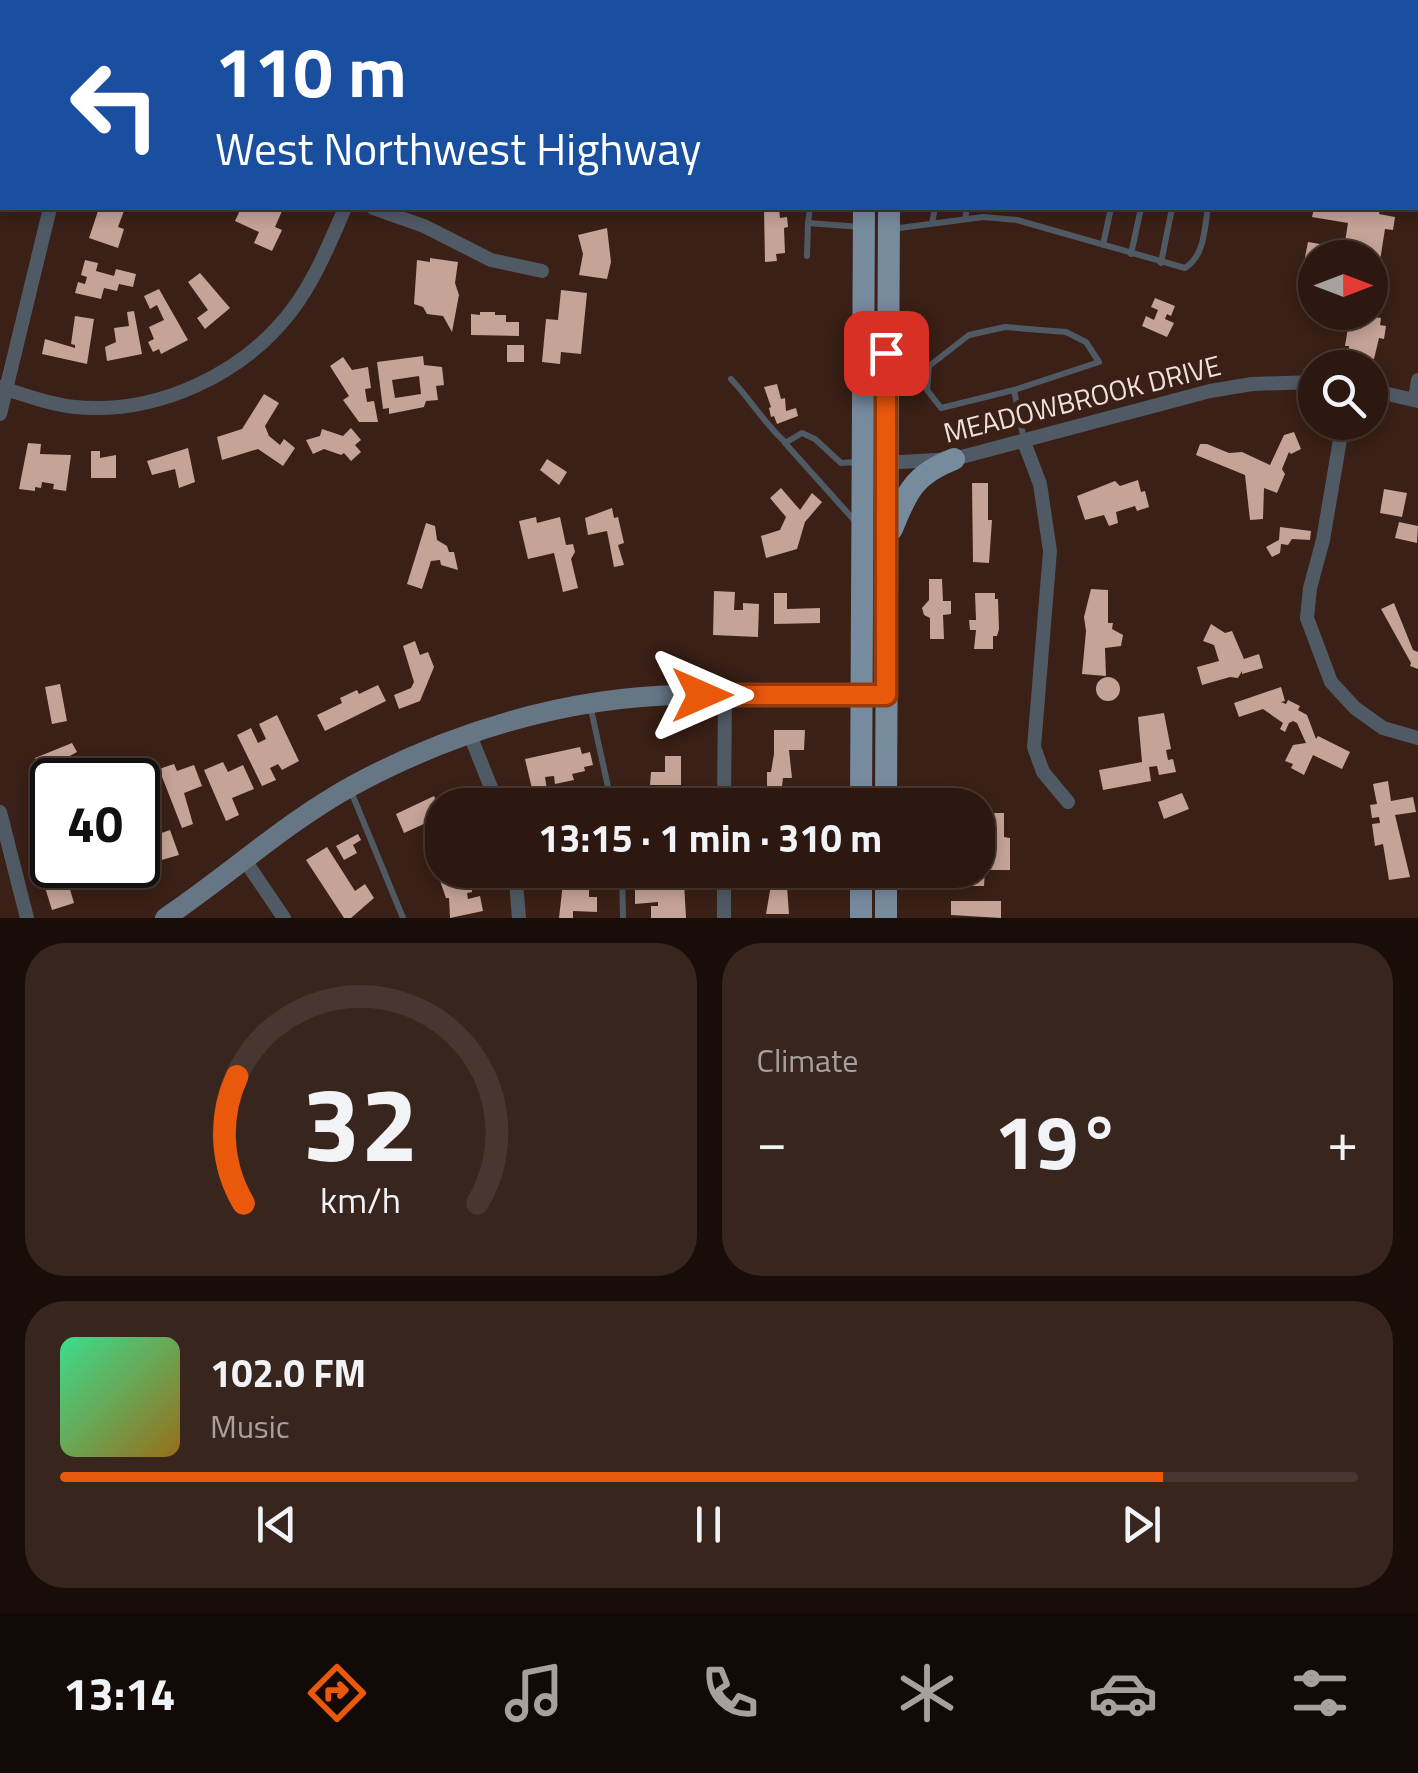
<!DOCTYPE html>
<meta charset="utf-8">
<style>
body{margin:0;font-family:"Titillium Web",sans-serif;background:#38251e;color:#f1f3f6;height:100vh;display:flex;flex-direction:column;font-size:38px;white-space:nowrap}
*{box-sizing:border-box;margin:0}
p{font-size:32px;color:#a6a09f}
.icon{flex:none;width:55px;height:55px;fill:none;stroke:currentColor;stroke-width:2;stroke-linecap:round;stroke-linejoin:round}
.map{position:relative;height:918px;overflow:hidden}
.panel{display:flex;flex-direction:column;gap:25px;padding:25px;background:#180d09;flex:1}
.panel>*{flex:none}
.guide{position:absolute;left:0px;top:0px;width:1420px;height:210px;box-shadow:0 5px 15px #0003,0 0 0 2px #483730;background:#1a4fa0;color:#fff;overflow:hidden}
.needle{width:65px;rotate:90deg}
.buttons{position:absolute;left:1298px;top:240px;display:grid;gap:20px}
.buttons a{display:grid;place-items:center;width:90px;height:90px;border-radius:50%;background:#2c1810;box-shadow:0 5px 15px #0003,0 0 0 2px #483730;font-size:50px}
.speed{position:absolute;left:30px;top:758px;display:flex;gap:20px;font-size:50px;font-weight:700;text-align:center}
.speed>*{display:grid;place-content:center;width:130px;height:130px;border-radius:50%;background:#2c1810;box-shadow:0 5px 15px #0003,0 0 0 2px #483730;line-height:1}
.speed .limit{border:5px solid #111;border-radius:15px;background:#fff;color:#111}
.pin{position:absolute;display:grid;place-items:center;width:85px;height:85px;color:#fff;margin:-42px;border-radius:20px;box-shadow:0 5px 15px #0006}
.me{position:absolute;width:110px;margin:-55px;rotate:90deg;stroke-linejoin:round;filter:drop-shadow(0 0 8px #0008)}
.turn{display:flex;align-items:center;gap:35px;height:210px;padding:0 50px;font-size:45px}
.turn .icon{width:130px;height:130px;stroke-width:2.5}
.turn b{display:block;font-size:70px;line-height:85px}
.big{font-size:75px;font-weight:700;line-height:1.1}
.panel .widget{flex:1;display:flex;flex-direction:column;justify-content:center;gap:15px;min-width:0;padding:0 35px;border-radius:40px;background:#38251e}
.panel .dial{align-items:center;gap:0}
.dial svg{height:260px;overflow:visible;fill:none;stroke:#483730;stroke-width:7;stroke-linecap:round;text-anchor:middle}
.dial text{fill:#f1f3f6;stroke:none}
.song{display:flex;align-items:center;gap:30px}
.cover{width:120px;height:120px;border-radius:15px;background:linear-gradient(135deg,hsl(150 70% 55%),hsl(40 70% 35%))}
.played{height:10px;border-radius:5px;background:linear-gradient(90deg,#ea580c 85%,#483730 85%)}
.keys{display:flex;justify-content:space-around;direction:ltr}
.heat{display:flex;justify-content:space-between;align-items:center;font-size:55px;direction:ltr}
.panel .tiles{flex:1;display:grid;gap:25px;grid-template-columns:1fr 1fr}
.widget:last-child{grid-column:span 2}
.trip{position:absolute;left:425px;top:788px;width:570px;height:100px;border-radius:40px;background:#2c1810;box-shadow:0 5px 15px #0003,0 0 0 2px #483730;font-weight:700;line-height:100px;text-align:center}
.menu{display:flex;height:160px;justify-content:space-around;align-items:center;background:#120a06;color:#a6a09f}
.menu .icon{width:70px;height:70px}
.menu .current{color:#ea580c}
.menu b{font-size:45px;color:#f1f3f6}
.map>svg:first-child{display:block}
.building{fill:#c5a396;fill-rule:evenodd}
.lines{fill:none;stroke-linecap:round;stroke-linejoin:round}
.lane{stroke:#505a64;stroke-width:6}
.street{stroke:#505a64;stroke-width:14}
.secondary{stroke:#667685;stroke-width:20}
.primary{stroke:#778b9f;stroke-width:22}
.route-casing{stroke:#983908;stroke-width:25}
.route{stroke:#ea580c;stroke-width:18}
.labels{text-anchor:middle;stroke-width:10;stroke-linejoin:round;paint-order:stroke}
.street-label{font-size:28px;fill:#f2e0d9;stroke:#3a2016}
</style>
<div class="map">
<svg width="1418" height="918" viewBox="0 0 1418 918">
<rect width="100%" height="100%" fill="#3a2016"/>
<path class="building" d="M99,208h26l-7,19 6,2 -6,19 -29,-10z
M241,208h33l8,3 -7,16 7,3 -10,21 -18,-8 5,-11 -24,-11z
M764,208h15l1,10 7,-1 1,10 -4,1 1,25 -9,1 1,7 -12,1z
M1314,208h66l-1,6 16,3 -2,13 -8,-1 -6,38 -9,-1v-8h-55v6l-11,-2 4,-20 36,6 4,-25 -36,-6z
M607,228l4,34 -4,17 -28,-4 4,-21 -5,-19z
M430,258l28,4 -3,21 4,12 -7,37 -9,-16 -16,-2 -4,-7 -9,-3 3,-44 13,2z
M85,260l13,3 -2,8 18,5 2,-7 20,5 -3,13 -14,-3 -2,7 -13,-3 -3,11 -26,-6 3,-11 7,2 2,-7 -6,-2z
M200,273l30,35 -25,21 -8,-11 11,-8 -20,-28z
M159,289l29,51 -27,14 -2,-5 -6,3 -5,-10 6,-3 -5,-12 15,-7 -7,-15 -7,4 -6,-13z
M561,290l26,3 -6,61 -20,-2 -1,12 -18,-2 4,-43 12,1z
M1155,298l20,8 -4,10 -4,-2 -2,5 9,4 -7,14 -25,-11 4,-10 8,4 4,-10 -7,-3z
M1370,305h5l-2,12 8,1 -1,7 6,1 -2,13 -5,-1 -5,21h-11l-15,-4 1,-9h-4l4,-25 -3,-1 2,-8h22z
M134,311l8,43 -35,7 -2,-14 11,-5 -2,-14 15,-2 -2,-14z
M480,312h15v3h11v7h13v14l-48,-1v-21l9,1z
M75,316l19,3 -7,45 -45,-10 3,-15 30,9v-3l-4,-1z
M507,345h17v17h-17z
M423,356l1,9 18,2 2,18 -8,1 2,14 -12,1 -2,6 -35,7v-6l-6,1 -6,-47zM419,376l2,18 -26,4 -3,-18z
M343,357l9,13 16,-3 3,21 -6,1 2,13 7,-1 4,21h-19l-16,-22 6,-4 -19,-30z
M777,384l4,15 4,-1 1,13 10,-3 2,8 -21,8 -3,-8 -3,1 -2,-9 2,-1 -7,-20z
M264,394l15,9 -14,23 4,10 11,9 4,-6 11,9 -12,18 -25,-17 -36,11 -5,-23 25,-8z
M351,428l10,12 -6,5 6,7 -10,9 -7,-8 -3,2 -17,-6 -11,5 -7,-14 14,-4 2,-7 21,7z
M1294,432l7,17 -10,5 -2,-2 -7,17 3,5 -8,19 -13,-5 -1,31 -13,1 -5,-45 -49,-20 4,-11h7l22,9 13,-1 28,13 14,-30z
M28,443l13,1 -1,10 31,1 -5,36 -13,-2 1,-5 -12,-2 -1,6 -6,-1v4l-16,-2z
M188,448l7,34 -16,6 -4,-19 -23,6 -5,-14z
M91,451h9v7l16,-3v23h-25z
M547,459l20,13 -8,13 -19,-15z
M1138,480l3,12 4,-1 4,16 -12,4 -2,-5 -19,6 2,11 -9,3 -5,-11 -19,5 -8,-24 38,-15 5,5z
M972,483h16v37h4l-3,43 -16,-1z
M781,488l19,22 12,-17 10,9 -17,20 -8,27 -31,9 -5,-22 19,-6 6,-13 -16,-19z
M1384,489l23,4 -5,24 -22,-4z
M612,508l2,10 4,-1 6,26 -6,2 6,20 -10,2 -7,-36 -19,4 -3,-17z
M536,517l1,6 23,-6 6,28 7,-1 2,8 -4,7 7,29 -15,4 -9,-39 -26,6 -9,-38z
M1399,522l19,4 -1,17 -22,-5z
M426,523l9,3 2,14 10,6 2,6h5l4,18 -17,-5 -1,-5 -9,1 -9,28 -15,-5z
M1280,527l31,4 -1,9 -18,-1 -4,6 -7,-1 -1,9 -8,4 -6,-10 13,-7z
M929,579h13l1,22h8v13l-8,1 1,24h-14v-21l-6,-3 -2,-7 7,-8z
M1091,589l17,1v33h5l-1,6 11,6 -2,11 -16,2 1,28 -24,-2 4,-43 -2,-14z
M714,591l21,1 -1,18h9v-7l16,1 -1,33 -45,-2z
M774,593h13v16l33,-1v15l-46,1z
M975,593h20v6h3l1,30 -2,7h-4v13h-19l2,-19h-6l-1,-10h7z
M1394,603l19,47 5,2v17l-8,-3 1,-3 -30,-54z
M1211,624l14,9 7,-2 12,28 15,-5 4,14 -21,6v-3l-4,7 -8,-1 -28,8 -5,-18 22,-6 -5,-16 -11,-4z
M415,641l5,14 8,-3 6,15 -14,34 -21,8 -5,-14 17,-7 3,-6 -11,-36z
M1096 689a12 12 0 1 1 24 0a12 12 0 1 1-24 0Z
M60,684l7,37 -15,3 -7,-37z
M378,685l8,16 -61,30 -8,-16 25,-12 -2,-5 17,-8 2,4z
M1281,687l4,14 -4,1 5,2 2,-4 12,6 -2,4 9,5 9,24 2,-3 32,16 -8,17 -29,-14 -9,20 -13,-7 2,-4 -8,-3 8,-16 13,-2 -9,-20 -4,-2 -4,2 -4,9 -5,-3 3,-6 -20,-14 -24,8 -5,-14z
M1164,713l7,36 -5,1 2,10 5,-1 3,13 -17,3 -2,-9 -8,1 2,14 -48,9 -4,-20 43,-8 -4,-45z
M277,715l22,46 -17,9 -4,-6 -8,4 6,12 -14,6 -25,-51 14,-7 7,15 8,-4 -7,-15z
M774,730h31l-1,20h-15l3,28h-9l-1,8h-15v-14h4l3,-18z
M72,743l5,9 -18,10 4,18h-11v47l-7,1 -10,-70z
M580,747l2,7 8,-2 3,13 -9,2 1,4 -13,3 2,6 -19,4 -1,-8 -9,1 2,13 -14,3 -8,-34z
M665,756h16v29h-31l1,-13h14z
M223,762l5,10 15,-7 11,24 -22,9 7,17 -13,6 -22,-51z
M174,764l3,7 17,-6 8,21 -18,7 9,31 -11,4 -23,-59z
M1388,781l3,20 22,-4 3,15 -21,3 15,62 -21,3 -6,-36 -8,2 -3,-22 8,-1 -1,-6 -7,1 -2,-13 7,-1 -4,-20z
M1182,793l7,16 -25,10 -6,-17z
M434,796l4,9 4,-2v27l-5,-12 -33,15 -8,-19z
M987,813h17v24l6,1v32h-25l-1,16h-31v-16h25v-52h9z
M150,825l3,11 17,-6 9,25 -35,10 -6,-19v-5l4,-2 -3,-10z
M358,834l3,6 -8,5 4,8 -13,7 -8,-14z
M327,847l28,44 10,-7 9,14 -23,20h-7l-38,-58z
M442,860v10h29l1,22 -5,1 1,6 12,-3 3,15 -33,7 -1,-20h-3l-10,-29 1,-8z
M52,864l6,1 2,8 5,-1 9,31 -22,7 -13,-42z
M106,865h28l2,12 -23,8z
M773,873h13l3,41h-23z
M665,882h19l2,36h-35v-12h7v-4l-23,2v-15h24l6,-2z
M563,883h26v14h8v15l-24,-1v7h-14z
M951,901h50v17l-50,-3z"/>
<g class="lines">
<path class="lane" d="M1223,2v-2
M1253,2l1,-2
M810,208l-2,15 53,4
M965,219l2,-11
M932,223l3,-15
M892,229l91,-12 34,3 168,48c20,-13 19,-38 23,-60
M1103,245l8,-37
M1131,254l10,-46
M807,256l1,-33
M1161,263l11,-55
M1005,327l61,5 20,10 13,20 -85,28 -73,18 -14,-18 2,-24 40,-31z
M731,379c20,21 33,44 54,63
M1014,390l10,50
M854,520l-69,-77 17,-10 13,6 26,24 14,-1
M590,705l22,100
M350,789l53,129
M622,870l1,48"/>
<path class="street" d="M137,0v2
M379,0l2,2
M373,208l51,18 67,34 51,11
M0,387c25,8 49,17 75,20 81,8 168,-32 217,-97 23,-30 38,-68 53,-102
M1370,390l48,11
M1415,400l3,-20
M0,414l50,-206
M1343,422l-20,118 -13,48 -3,30 24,64 24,26 28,20 35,10
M1024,442l16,42 10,67 -16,196 9,25 25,30
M882,463l72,-4 256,-68 42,-7 63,-2
M470,735l28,70
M724,805l1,-110
M0,812l27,106
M244,859l40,59
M515,870l4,48
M724,918v-48"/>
<path class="secondary" d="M13,2l26,-2
M99,2l7,-2
M0,19h2
M165,918c64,-43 120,-95 187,-132 99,-54 215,-89 328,-91 69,-2 138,1 206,0"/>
<path class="primary" d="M929,2l2,-2
M961,2l2,-2
M892,529c15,-38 23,-55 62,-70
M861,805l3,-597
M886,805l3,-597
M861,870v48
M886,918v-48"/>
</g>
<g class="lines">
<defs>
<path id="route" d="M702,695h184v-342"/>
</defs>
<use href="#route" class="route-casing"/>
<use href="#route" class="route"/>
</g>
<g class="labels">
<g class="street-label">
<text transform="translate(1082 399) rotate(-14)" y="10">MEADOWBROOK DRIVE</text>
</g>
</g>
</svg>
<div class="buttons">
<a><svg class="needle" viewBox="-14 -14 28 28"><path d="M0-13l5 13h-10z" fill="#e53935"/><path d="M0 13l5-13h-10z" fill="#a6a09f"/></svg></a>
<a><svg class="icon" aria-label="search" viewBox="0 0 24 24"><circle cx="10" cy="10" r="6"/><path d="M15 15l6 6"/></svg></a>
</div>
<div class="speed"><div class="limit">40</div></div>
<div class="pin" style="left:886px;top:353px;background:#d93025"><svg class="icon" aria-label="arrive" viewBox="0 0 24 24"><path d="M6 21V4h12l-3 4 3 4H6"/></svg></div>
<svg class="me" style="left:702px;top:695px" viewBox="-20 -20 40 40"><path d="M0-17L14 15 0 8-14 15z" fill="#ea580c" stroke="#fff" stroke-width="4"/></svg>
<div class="trip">13:15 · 1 min · 310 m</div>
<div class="guide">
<div class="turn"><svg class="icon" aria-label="left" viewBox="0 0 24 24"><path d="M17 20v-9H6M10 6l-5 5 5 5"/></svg><div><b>110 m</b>West Northwest Highway</div></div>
</div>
</div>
<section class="panel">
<div class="tiles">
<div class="widget dial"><svg viewBox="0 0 100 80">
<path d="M14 69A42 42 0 1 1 86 69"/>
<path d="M14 69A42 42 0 0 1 12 30" stroke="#ea580c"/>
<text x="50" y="56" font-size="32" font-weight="700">32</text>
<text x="50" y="72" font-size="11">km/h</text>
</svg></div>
<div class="widget"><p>Climate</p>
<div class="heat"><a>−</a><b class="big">19°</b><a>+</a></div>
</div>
<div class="widget">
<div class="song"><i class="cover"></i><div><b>102.0 FM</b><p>Music</p></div></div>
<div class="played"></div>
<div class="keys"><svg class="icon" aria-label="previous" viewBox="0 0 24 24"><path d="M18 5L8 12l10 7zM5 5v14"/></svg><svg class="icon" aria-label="pause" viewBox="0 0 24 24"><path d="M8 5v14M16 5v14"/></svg><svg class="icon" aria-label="next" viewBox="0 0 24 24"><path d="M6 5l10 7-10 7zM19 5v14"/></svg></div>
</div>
</div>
</section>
<nav class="menu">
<b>13:14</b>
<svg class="icon current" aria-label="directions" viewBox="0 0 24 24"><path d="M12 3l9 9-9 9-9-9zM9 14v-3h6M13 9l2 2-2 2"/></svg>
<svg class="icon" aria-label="music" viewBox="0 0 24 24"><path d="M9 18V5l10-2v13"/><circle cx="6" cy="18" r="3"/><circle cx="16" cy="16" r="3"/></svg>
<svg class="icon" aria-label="phone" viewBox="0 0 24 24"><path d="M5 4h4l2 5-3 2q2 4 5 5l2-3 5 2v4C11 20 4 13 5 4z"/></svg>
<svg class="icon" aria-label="climate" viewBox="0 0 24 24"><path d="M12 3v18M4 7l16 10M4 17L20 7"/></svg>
<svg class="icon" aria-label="car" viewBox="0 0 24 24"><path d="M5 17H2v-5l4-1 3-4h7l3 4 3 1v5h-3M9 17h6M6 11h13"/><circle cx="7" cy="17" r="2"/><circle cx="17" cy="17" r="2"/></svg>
<svg class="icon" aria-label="filters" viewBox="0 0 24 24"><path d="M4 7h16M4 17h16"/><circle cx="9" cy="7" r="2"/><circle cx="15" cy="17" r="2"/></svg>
</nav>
